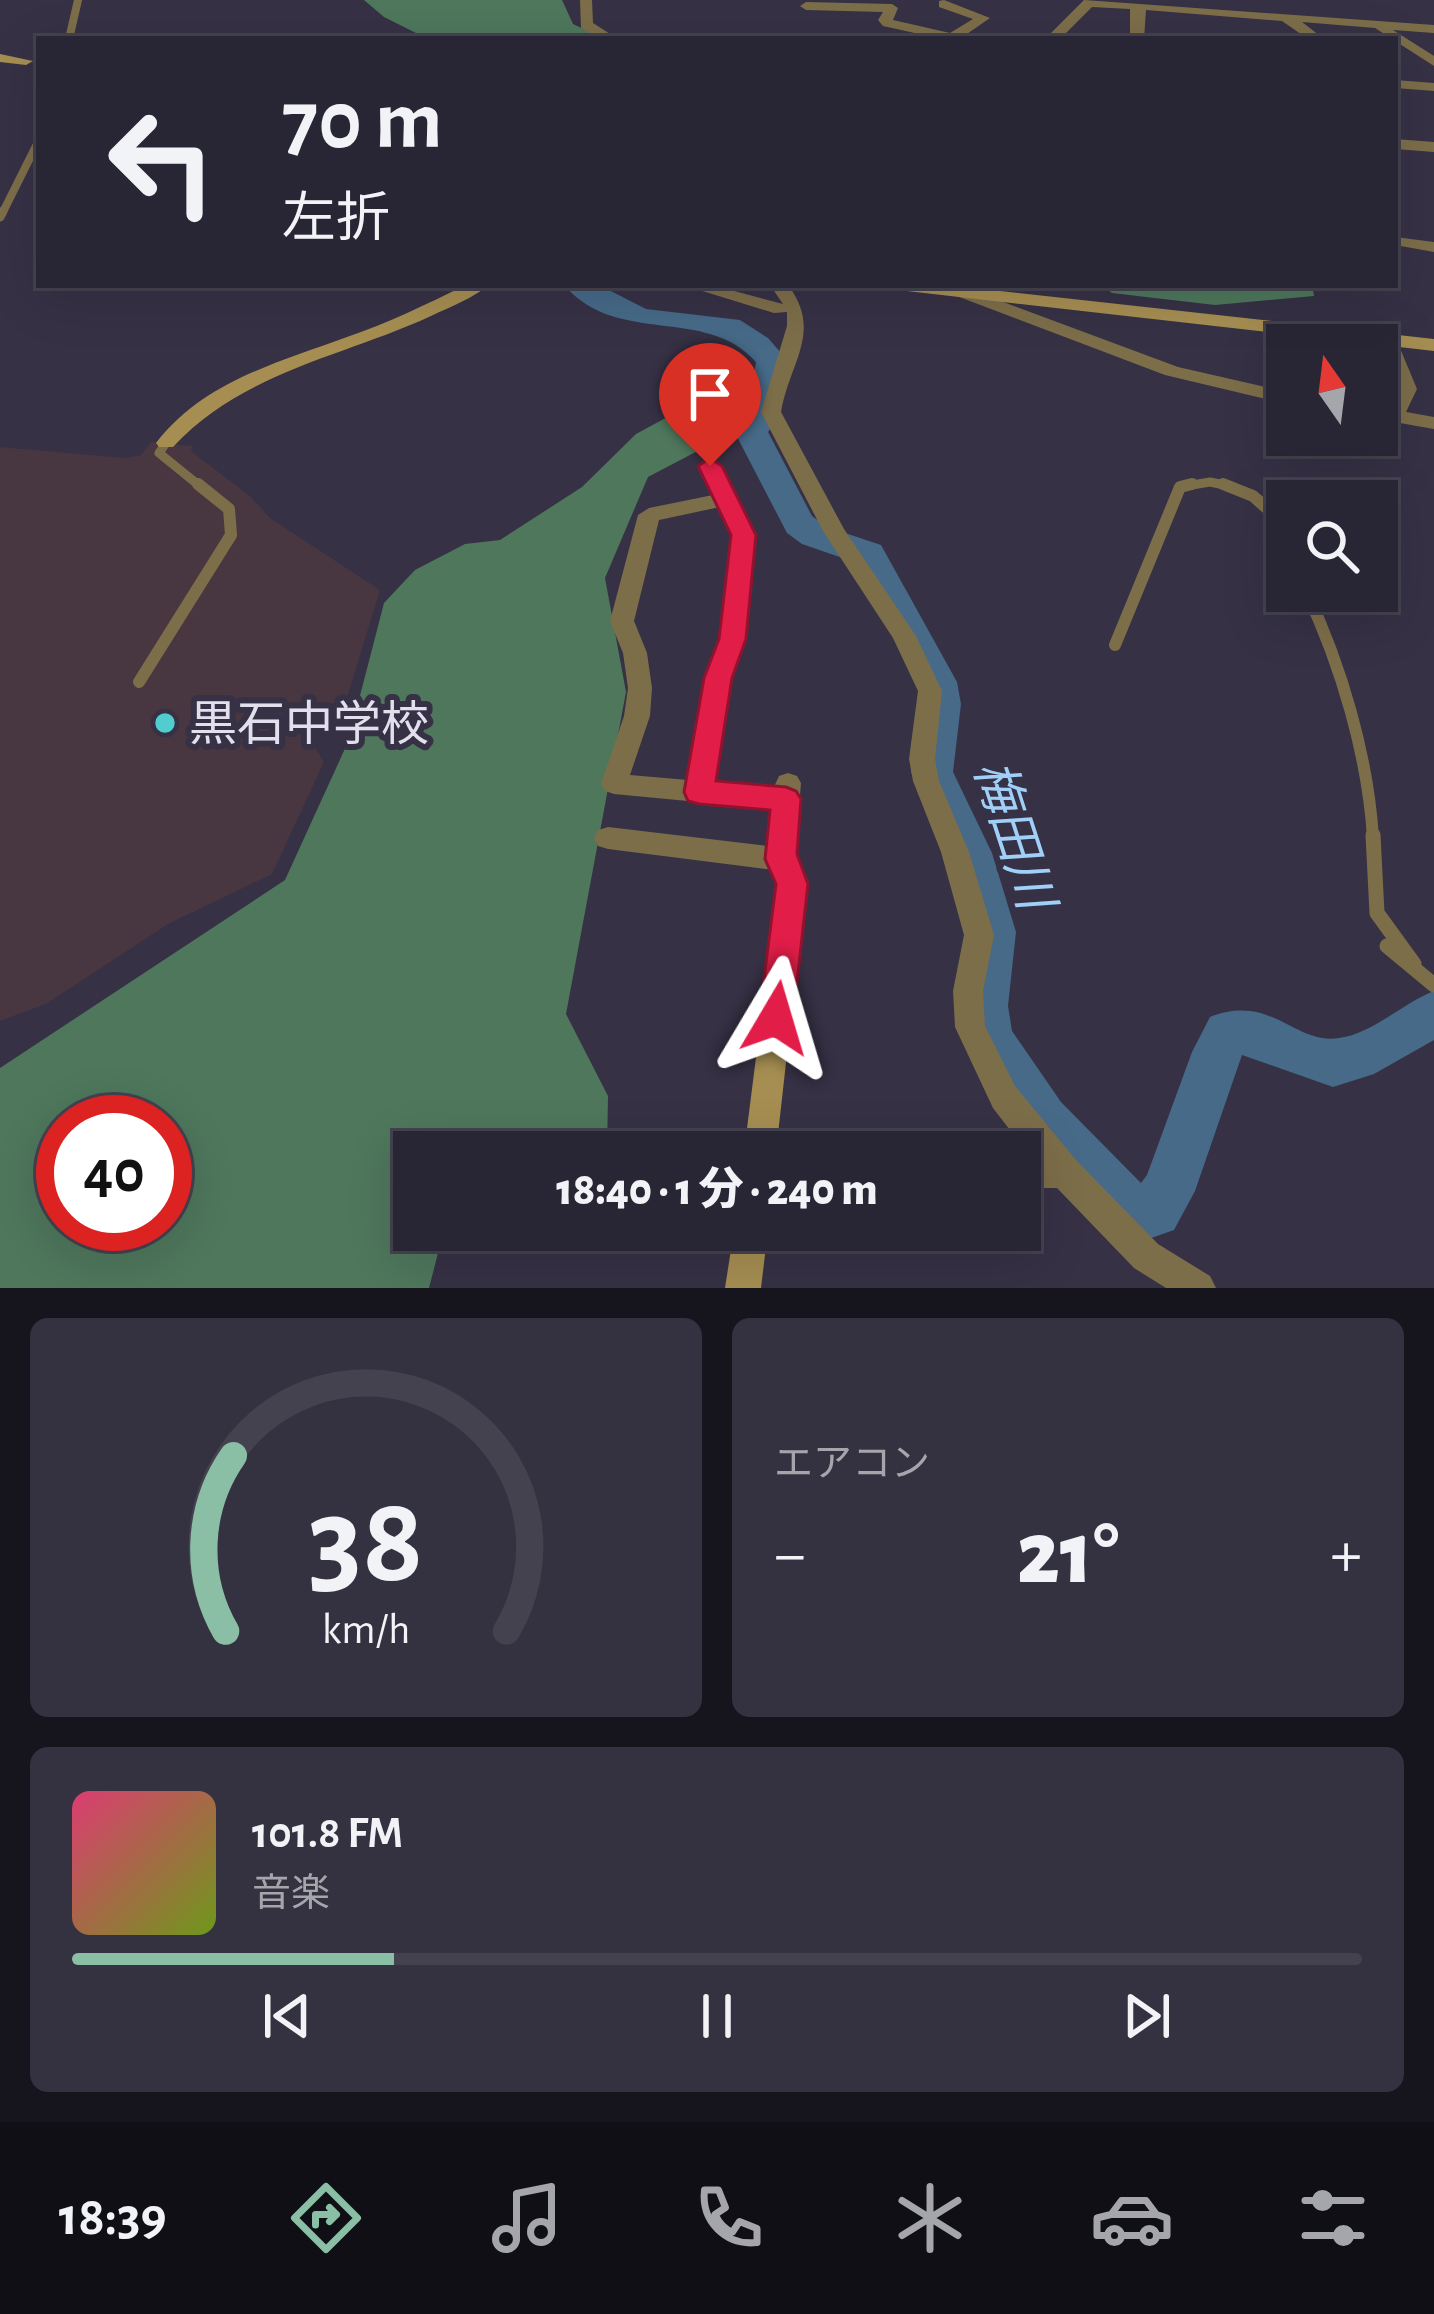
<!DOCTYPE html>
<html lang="ja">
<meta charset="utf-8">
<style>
body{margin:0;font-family:"Alegreya Sans","Noto Sans JP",sans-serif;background:#343140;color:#f1f3f6;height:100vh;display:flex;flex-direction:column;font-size:45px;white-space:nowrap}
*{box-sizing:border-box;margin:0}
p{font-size:39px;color:#a5a5ac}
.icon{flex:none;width:66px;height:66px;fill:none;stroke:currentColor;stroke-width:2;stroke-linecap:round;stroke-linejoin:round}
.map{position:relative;height:1288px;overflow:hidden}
.drawer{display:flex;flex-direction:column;gap:30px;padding:30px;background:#16141d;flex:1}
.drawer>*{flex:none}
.banner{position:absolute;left:36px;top:36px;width:1362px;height:252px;border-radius:0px;box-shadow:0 12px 48px #0002,0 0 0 3px #44424f;background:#282534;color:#f1f3f6;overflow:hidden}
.needle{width:78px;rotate:346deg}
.fabs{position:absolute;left:1266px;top:324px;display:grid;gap:24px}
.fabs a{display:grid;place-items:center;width:132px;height:132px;border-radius:0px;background:#282534;box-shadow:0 12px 48px #0002,0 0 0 3px #44424f;font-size:60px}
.speed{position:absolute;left:36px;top:1095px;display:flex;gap:24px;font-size:60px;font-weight:700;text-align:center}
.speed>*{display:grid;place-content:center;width:156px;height:156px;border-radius:50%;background:#282534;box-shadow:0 12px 48px #0002,0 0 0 3px #44424f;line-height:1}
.speed .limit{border:18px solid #d22;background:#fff;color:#111}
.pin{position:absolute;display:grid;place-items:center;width:102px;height:102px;color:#fff;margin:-123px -51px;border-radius:50% 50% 50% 0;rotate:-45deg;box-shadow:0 0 12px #0007}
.pin .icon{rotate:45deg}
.me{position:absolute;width:132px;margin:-66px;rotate:7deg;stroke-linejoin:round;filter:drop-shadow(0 0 9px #0008)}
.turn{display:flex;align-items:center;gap:42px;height:252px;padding:0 48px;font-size:54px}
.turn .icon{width:156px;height:156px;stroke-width:2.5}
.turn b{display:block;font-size:84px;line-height:102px}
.big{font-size:90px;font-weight:800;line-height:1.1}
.drawer .widget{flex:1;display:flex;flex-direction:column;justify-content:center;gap:18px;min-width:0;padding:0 42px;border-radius:18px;background:#343140}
.drawer .dial{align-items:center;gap:0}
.dial svg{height:312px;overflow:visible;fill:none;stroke:#44424f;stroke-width:7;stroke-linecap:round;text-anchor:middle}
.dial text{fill:#f1f3f6;stroke:none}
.song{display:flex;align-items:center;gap:36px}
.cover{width:144px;height:144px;border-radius:18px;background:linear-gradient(135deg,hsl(340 70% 55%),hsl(80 70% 35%))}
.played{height:12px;border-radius:6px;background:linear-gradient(90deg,#8abfa5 25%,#44424f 25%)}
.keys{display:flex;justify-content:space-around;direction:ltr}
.heat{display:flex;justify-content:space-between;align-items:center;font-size:66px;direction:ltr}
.drawer .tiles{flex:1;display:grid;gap:30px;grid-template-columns:1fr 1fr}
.widget:last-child{grid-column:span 2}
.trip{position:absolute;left:393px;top:1131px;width:648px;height:120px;border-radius:0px;background:#282534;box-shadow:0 12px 48px #0002,0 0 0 3px #44424f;font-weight:800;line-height:120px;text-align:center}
.tab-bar{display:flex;height:192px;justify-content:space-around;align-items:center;background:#100f15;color:#a5a5ac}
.tab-bar .icon{width:84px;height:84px}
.tab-bar .selected{color:#8abfa5}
.tab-bar b{font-size:54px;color:#f1f3f6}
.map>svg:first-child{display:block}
.education{fill:#483640}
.forest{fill:#4e775c;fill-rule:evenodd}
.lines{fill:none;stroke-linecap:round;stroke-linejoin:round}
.river{fill:#466a88;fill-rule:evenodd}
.lane-far3{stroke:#7d6e4a;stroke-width:8}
.lane-far2{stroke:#7d6e4a;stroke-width:9}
.lane-far1{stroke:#7d6e4a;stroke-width:12}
.lane{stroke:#7d6e4a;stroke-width:15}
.street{fill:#7d6e4a;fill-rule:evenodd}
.secondary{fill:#a68e52;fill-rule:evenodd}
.route{fill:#e11d48;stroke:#92132f;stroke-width:3}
.poi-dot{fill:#52cdcd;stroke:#363145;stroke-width:4.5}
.labels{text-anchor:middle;stroke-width:12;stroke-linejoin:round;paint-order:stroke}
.poi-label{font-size:48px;fill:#e3e0ee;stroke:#363145;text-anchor:start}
.water-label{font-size:51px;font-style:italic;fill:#a0cff7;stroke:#363145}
</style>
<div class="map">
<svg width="1434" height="1288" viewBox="0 0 1434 1288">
<rect width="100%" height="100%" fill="#363145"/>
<path class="education" d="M151,442l42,4 -2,5 60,46 19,21 110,72 -38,124 -33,24 15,24 -52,112 -104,50 -122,80 -46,17v-574l125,11 16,-3z"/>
<path class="forest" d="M364,0h198l11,24 21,10 -2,5h-164l-44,-22z
M1102,285h210l2,11 -99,9 -103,-12z
M675,386l54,35 -20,24 -61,32 -43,101 21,114 -60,322 42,82 -1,56h-193v78h30l-15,58h-429v-220l285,-188 63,-138 36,-139 31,-33 50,-26 35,-4 82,-53 54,-53 37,-20zM63,1122h102v102h-102z"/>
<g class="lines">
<path class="river" d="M564,285h35l47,24 94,11 28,18 20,23 -9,56 -11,15 44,84 15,11 54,18 76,137 4,22 -8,68 39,81 24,79 -8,74 4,25 49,71 75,76 5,5 6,-8 45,-123 18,-35c62,-24 84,28 129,21 33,-4 64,-35 95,-47v49l-60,34 -41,13 -91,-32 -47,136 -21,39 -37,13 -19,-9 -95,-96 -41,-61 -20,-45 -4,-26 11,-74 -22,-79 -36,-81 9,-68 -3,-22 -63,-120 -52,-18 -15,-11 -53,-102 13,-16 9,-53c-50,-57 -139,-15 -192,-77z"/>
<path class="lane-far3" d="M69,39l9,-39
M2,214l37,-74"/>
<path class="lane-far2" d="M0,217l3,-6
M166,443l-7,10 42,34
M1180,487l30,-5 24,5"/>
<path class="lane-far1" d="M1223,484l30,12 34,30
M1306,591c35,74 62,165 67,247
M1115,645l65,-158 12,-3
M139,682l92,-147 -2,-26 -31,-25"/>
<path class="lane" d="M1373,835l4,78 37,51
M1387,946l47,39"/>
<path class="street" d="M580,0h12l1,23 25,16h-17l-20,-11z
M944,0l46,18 -26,18 3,3h-25l-59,-13 -5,-6 5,-8 -77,-2 -6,-4 6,-4 86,2 6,4 -5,12 57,13 23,-14 -34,-12v-6z
M1084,0l350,25v8l-41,-3 41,26v10l-59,-38 -73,-6 22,17h-16l-26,-18 -136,-11 -2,29h-14v-30l-38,-2 -32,32h-15z
M1395,80l39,3v8l-39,-3z
M1395,139l39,3v10l-39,-3z
M1395,237l39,5v10l-39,-7z
M683,285h29l71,19 -13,-19h18c35,47 2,76 -7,127l63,117 72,107 26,55 -7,68 4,22 30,71 25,83 -11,56 2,35 30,60 61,74 82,84 52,32 6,12h-50l-32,-20 -77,-80h-37v-32h10l-37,-48 -38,-81 -2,-36 11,-56 -23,-83 -28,-71 -4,-22 9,-68 -25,-53 -70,-107 -62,-119 26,-86v-14l-13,1z
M960,286l218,81 109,25v12l-122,-29 -211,-80 -3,-4z
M1388,335l9,6 20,48 -11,23 28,5v12l-57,-10v-12l10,2 10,-20 -18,-48z
M710,459l10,7 35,69 -10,104 -16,39 -15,105 60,4 5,-11 9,-3 9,3 4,7 -6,76 -4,8 -10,4 -173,-22 -10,-3 -4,-8 4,-8 10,-3 160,19 4,-37 -158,-15 -9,-3 -4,-7 23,-68 4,-28 -5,-35 -13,-32 28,-106 11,-7 64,-13 -13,-29zM720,507l13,28 -12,104 -16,39 -17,102 -58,-5 20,-59 2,-28 -5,-35 -13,-32 25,-101z"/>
<path class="secondary" d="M0,54l33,7 -7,4 -26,-3z
M466,285h23c-16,13 -39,22 -58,31 -89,41 -189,56 -258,131h-14l-3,-4c48,-62 121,-80 191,-106 41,-14 80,-33 119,-52z
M889,285h57l488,54v12l-536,-61z
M781,847l18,11 7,26 -30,268h-32l34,-268 -2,-13 -9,-12 4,-8z
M734,1230h34l-7,58h-36z"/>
</g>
<path class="route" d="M710,458l12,8 34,69 -10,104 -14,39 -16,103 70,6 10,4 5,8 -4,55 11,30 -15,134 -5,11 -12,5 -12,-5 -5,-11 17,-134 -11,-25 5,-49 -71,-6 -11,-3 -4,-9 20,-114 15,-39 12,-104 -33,-69z"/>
<circle class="poi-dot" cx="165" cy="723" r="12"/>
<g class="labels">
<g class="poi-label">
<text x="189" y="740">黒石中学校</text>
</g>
<g class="water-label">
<text transform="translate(1015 834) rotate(72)" y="18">梅田川</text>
</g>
</g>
</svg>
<div class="fabs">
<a><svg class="needle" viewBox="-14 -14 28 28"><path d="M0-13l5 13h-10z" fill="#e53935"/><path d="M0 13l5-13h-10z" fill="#a5a5ac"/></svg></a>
<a><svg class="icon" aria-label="search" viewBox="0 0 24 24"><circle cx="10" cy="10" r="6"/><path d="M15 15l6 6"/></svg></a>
</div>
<div class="speed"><div class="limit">40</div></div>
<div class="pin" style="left:710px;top:466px;background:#d93025"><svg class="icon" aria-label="arrive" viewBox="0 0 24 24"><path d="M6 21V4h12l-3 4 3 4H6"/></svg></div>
<svg class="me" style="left:776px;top:1018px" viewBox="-20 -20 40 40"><path d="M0-17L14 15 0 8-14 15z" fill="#e11d48" stroke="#fff" stroke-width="4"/></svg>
<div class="trip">18:40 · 1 分 · 240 m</div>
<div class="banner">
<div class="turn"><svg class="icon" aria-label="left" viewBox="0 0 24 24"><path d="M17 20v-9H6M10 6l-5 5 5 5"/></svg><div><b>70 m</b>左折</div></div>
</div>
</div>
<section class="drawer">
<div class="tiles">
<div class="widget dial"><svg viewBox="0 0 100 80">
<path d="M14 69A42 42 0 1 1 86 69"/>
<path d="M14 69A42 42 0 0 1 16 24" stroke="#8abfa5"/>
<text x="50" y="56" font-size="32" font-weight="700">38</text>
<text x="50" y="72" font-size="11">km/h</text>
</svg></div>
<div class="widget"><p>エアコン</p>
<div class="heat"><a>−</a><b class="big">21°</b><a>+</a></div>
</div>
<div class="widget">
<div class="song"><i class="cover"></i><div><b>101.8 FM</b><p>音楽</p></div></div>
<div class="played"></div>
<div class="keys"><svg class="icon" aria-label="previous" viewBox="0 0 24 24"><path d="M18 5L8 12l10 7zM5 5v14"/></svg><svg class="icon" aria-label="pause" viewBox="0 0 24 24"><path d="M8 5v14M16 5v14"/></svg><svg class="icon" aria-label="next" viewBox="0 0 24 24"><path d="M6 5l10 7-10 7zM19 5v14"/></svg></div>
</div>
</div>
</section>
<nav class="tab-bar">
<b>18:39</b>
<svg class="icon selected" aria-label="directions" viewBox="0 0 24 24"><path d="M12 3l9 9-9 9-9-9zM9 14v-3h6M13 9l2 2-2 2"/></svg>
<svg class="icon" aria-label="music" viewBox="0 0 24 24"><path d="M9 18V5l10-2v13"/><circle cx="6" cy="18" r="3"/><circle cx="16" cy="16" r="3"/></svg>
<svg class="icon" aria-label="phone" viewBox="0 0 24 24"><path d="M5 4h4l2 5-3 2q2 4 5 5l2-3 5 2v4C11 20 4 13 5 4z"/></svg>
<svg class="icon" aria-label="climate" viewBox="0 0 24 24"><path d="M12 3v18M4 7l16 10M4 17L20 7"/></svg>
<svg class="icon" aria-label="car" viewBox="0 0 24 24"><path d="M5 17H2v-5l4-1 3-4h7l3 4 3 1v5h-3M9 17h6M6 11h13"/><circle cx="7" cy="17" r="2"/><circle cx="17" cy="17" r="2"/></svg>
<svg class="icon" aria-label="filters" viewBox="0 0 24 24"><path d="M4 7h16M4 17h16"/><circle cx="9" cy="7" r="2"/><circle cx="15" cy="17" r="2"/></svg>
</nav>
